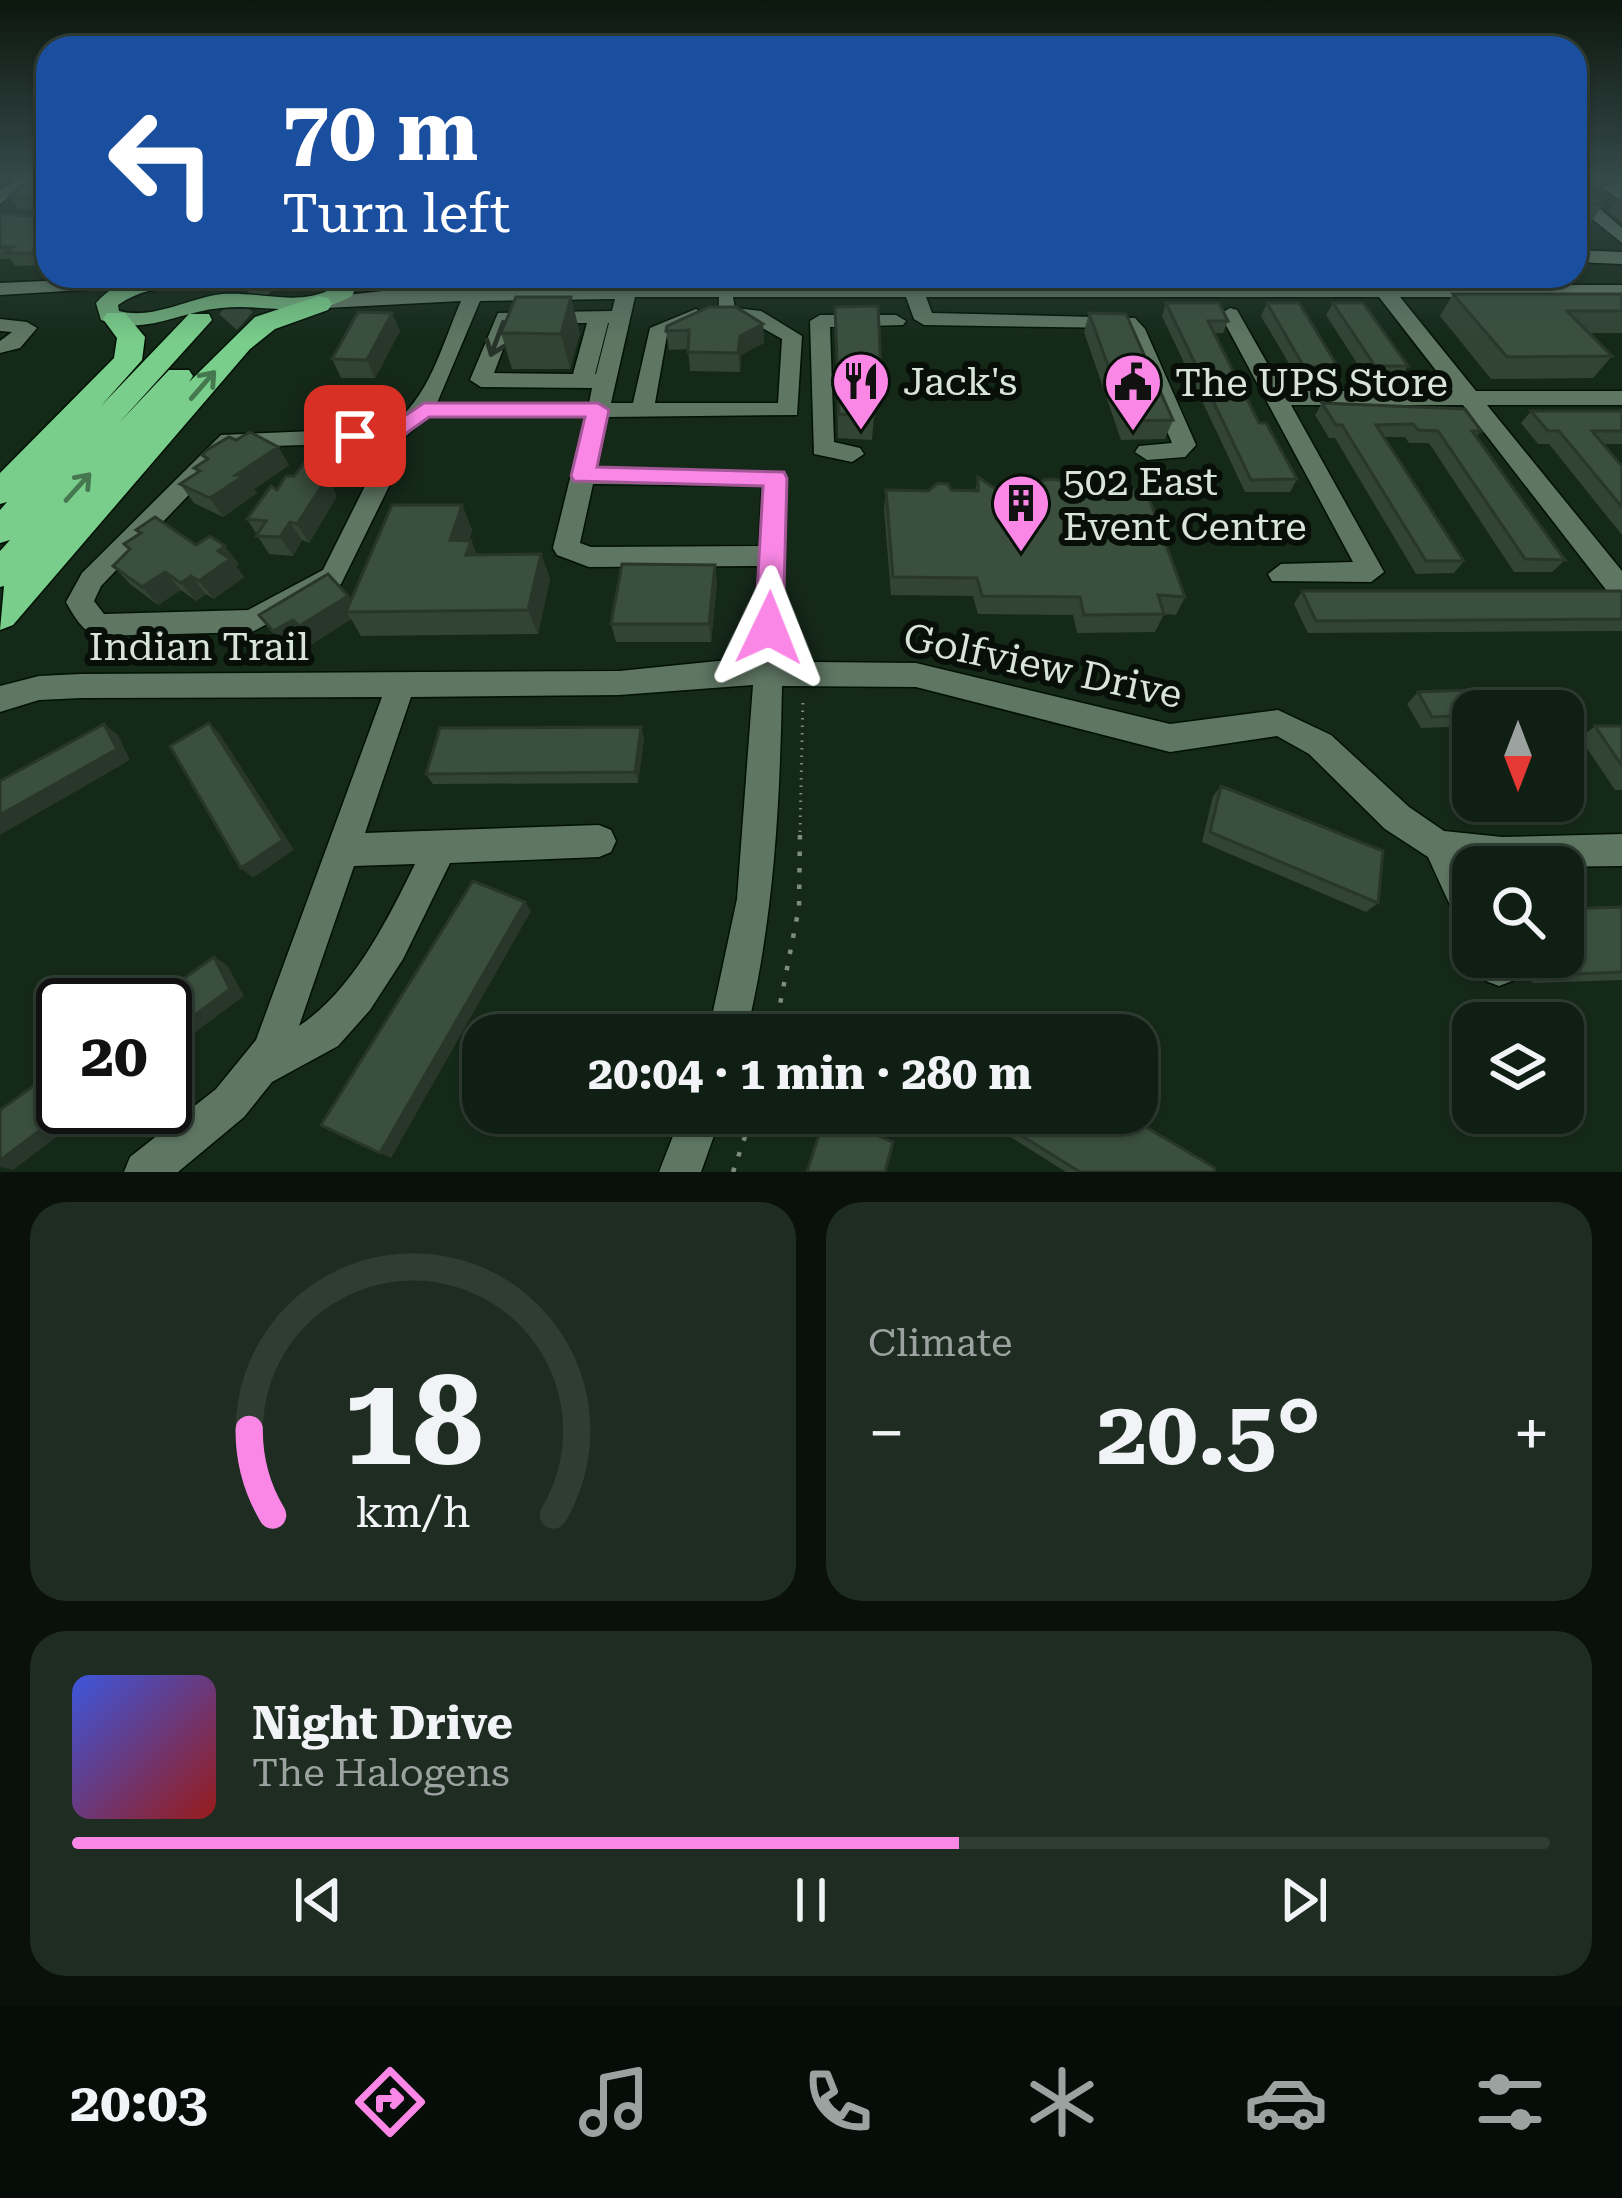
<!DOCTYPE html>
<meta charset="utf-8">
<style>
body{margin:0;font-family:"Roboto Serif",serif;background:#1e2c21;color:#f1f3f6;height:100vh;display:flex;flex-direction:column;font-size:45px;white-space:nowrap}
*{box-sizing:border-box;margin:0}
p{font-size:39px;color:#9ca2a0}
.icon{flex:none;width:66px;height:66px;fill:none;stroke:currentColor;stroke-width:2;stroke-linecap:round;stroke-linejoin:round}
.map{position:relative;height:1172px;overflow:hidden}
.sheet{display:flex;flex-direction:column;gap:30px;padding:30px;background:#09110a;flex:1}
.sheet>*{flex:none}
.banner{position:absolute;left:36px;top:36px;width:1551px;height:252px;border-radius:36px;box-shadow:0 3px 9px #0004,0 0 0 3px #303d33;background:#1a4fa0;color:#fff;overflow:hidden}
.needle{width:78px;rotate:180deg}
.buttons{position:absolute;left:1452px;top:690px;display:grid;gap:24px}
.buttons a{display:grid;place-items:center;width:132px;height:132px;border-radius:24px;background:#101f13;box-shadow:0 3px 9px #0004,0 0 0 3px #303d33;font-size:60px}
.speed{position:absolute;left:36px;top:978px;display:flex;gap:24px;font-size:60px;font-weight:700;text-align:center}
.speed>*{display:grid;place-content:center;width:156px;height:156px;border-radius:50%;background:#101f13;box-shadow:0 3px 9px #0004,0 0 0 3px #303d33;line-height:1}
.speed .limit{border:6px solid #111;border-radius:18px;background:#fff;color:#111}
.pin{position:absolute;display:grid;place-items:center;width:102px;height:102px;color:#fff;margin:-51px;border-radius:24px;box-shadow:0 6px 18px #0006}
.me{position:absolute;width:132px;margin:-66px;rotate:2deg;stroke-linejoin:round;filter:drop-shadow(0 0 9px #0008)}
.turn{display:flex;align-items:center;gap:42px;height:252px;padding:0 48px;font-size:54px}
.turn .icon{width:156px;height:156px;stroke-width:2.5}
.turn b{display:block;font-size:84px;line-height:102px}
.big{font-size:90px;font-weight:700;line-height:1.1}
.sheet .tile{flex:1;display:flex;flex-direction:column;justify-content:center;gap:18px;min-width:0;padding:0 42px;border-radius:36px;background:#1e2c21}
.sheet .dial{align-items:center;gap:0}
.dial svg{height:312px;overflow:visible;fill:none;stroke:#303d33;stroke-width:7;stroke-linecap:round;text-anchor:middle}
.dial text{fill:#f1f3f6;stroke:none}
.song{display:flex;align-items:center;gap:36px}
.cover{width:144px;height:144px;border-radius:18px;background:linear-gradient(135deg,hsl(230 70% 55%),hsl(0 70% 35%))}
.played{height:12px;border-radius:6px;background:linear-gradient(90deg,#fa87e6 60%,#303d33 60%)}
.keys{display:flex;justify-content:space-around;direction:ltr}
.heat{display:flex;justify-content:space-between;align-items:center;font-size:66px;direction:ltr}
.sheet .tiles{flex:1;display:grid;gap:30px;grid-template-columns:1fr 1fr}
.tile:last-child{grid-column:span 2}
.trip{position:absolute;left:462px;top:1014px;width:696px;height:120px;border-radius:36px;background:#101f13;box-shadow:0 3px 9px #0004,0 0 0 3px #303d33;font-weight:700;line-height:120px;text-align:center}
.tabs{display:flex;height:192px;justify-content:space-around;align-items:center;background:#060c08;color:#9ca2a0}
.tabs .icon{width:84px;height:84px}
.tabs .on{color:#fa87e6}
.tabs b{font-size:54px;color:#f1f3f6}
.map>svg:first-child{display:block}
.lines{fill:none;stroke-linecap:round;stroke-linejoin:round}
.highway-tunnel{stroke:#324536;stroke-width:24;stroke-dasharray:24 12;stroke-linecap:butt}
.minor-casing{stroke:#011104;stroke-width:3}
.major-casing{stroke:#011104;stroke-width:3}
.highway-casing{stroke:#011104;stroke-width:3}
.path-far1{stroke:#7d8d7f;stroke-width:3;stroke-dasharray:1.5 6;stroke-linecap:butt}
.path{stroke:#7d8d7f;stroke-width:4.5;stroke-dasharray:4.5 12;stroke-linecap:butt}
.minor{fill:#5f7663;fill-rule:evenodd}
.major{fill:#6fab7b;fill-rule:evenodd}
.highway{fill:#7ace8b;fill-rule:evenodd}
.wall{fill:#324434}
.shaded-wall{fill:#29372b}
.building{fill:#3a4f3d;stroke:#29372b;stroke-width:3}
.oneway{stroke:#263328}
.oneway2{stroke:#467850}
.route{fill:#fa87e6;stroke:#a25896;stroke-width:3}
.labels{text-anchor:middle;stroke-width:12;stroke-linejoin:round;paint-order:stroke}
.poi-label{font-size:39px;fill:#d8e4d9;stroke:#070f08;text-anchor:start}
.street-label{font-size:39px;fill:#d8e4d9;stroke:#070f08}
</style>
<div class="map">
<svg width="1622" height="1172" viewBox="0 0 1622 1172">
<rect width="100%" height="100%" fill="#152919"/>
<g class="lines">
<path class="highway-tunnel" d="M228,322l41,-46"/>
<defs>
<path id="minor" d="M17,177h18l-35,27v-13z
M1622,180v22l-20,-15z
M1576,198h12l34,30v15l-46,-37z
M1575,250l47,2v12l-47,-2z
M156,276v8l-7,2 -149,9v-12z
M622,276h14l1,9h985v12h-222l76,94h146v14h-135l135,166v22l-15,-2 -144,-186h-172l93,167 -13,10 -99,-1 -4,-7 13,-10 72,-2 -133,-248 10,-6 7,2 46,81h169l-73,-94h-453l6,16 203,5 10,11 51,116 -11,12 -38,3 -12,-8 4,-6 33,-3 -49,-115 -199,-3 -10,-6 -8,-22h-173l2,11 26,3 41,25 -5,79 -189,2 -11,51 187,4 3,6 -4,150 -4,8h-20l-4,-8 3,-62 -169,1 -32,-12 -4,-7 32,-131h-158l-23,21 -8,34 -55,112 -89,48 -155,4c-15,-5 -23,-20 -31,-34l16,-29 139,-138 167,-7c42,-30 53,-81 73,-127l-135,7 -10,-6 3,-4 82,-9 191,1 26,-4zM635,297h84l-1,21 32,3 32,18 -4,64h-123l12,-68 36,-16 3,-4 -10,-6 -46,19 -17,75h-22zM615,299l-3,12 -114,2 -28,67 11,7 111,1 -3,15h-152l43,-102zM513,323h74l-14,51 -79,-1zM609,323l-13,51h-1l13,-51zM379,443l-7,29 -49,98 -75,40 -144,4 -10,-13 7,-15 134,-139zM593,484l169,2 -3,60 -168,1 -11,-4z
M896,315l10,6 -3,4 -73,2 4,115 26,6 4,6 -12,8 -38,-8 -4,-133 10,-6z
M0,319l27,3 10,6 -17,20 -20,5v-12l12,-9 -12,-1z
M718,661l198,2 254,61 108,-14 53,25 78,72 35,24 58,6 120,-3v32l-153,2 4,9v55l-13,-5 -32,-70 -43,-28 -76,-75 -32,-18 -107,16 -254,-65 -134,-1c-2,118 -8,233 -36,349h-38l29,-136 16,-214 -134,10 -208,2 -46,136 234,-8 12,5 5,11 -5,11 -12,5 -149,6 -47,96 -33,51 -32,36 -66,36 -28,35 -66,55h-54l6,-15 86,-68 40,-49 126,-343 -301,1 -42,2 -39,12v-26l39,-10 42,-2 538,-3zM415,864c-28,57 -62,126 -116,162l55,-160z
M1476,957h37l4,11 -5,13 -13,5 -13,-5z
M682,1113h40l-21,59h-42z"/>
<path id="major" d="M143,276h143c-42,32 -113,-10 -168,29l1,6c35,9 69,-13 103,-17 39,-3 77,14 113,-7l4,-11h22l-9,20c-44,25 -84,7 -131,12 -43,4 -76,28 -120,12l-5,-17c12,-14 29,-22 47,-27z"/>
<path id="highway" d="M319,296l9,2 4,6 -4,6 -53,19 -25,20 -237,276 -13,5 4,-44 -4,1v-36l10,-11 -10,3v-33l7,-8 -7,2v-31l114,-115 3,-20 -14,-19 4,-6h18l20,24 -3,23 -42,47 89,-93h20l3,6 -93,103 50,-53h20l4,6 -4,6 66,-65z"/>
</defs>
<use href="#minor" class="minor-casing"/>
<use href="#major" class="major-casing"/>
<use href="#highway" class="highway-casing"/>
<path class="path-far1" d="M800,832l3,-135"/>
<path class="path" d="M774,1035l25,-128 1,-78
M733,1172l20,-59"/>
<use href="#minor" class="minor"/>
<use href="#major" class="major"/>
<use href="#highway" class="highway"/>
</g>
<path class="wall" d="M48,177v88l-33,1 -5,-7h-10v-46l43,5v-6l-25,-4 -8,-12z
M1575,177l17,15 -4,1 15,11 -13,20h-15z
M1622,193v29l-13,-11z
M1453,294h169v39h-33l23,23 -19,22 -102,1 -51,-63z
M1166,303l62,18 -5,12h-9l45,90 38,56 -7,13h-45l-83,-176z
M1267,303l71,64 -6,12h-34l-37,-63z
M1333,303l75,63 -8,13h-33l-41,-64z
M835,307l46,65 -2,25h-7l2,19 -2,24 -34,-2z
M392,313l8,18 -25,47h-34l-9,-19z
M1089,313l84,107 -8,19 -44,1 -37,-108z
M763,324l1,19 -23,12 -1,17 -50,-1 -2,-22 -19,1 -3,-19z
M501,333h79l-10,36h-58z
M1322,403l159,28 -5,6 89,123 -13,12h-38l-85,-129h-20l-4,-6h-21l80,124 -10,12 -38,1 -81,-136h-6l-14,-23z
M1531,411h91v33h-19l19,22v69l-73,-91h-11l-17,-21z
M236,440l42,7 11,18 -35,24 3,4 -34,24 -29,-14 -14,-19 17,-11 -3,-5 12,-8 -4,-5z
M978,477l25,17 182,103 -9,18 -12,-1 -9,18 -78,1 -4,-18 -95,-1 -5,-18 -82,-1 -7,-86 2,-19 89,1z
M338,481l-5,8 4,7 -28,47 -7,-3 -9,16 -24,-2 -22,-35z
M462,505l10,25 -3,11h2l6,14 64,-1 9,25 -12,55 -177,2 -10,-17 -39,25 -6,-7 -19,12 -28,-34 89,-19 3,4z
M136,530l60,15 43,19 -3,2 8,11 -30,22 -8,-5 -10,7 -15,-11 -23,15 -28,-21 -17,-18 16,-16 -5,-6 15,-10z
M717,583l-6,59h-95l-5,-18z
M1302,591h320v40l-314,2 -14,-29z
M1418,692l55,19v15l-52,2 -14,-24z
M1595,726h27v64h-7l-35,-52z
M644,738l-6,45 -205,1 -7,-10z
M1221,786l157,117 -12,9 -164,-70 11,-46z
M1622,907v73l-89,3 -14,-26h44z
M972,1113h150l92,59h-148z"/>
<path class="shaded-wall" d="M1602,177l-10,15 -17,4 8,-18z
M571,297l9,36 -10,36 -9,-35z
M392,313l8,18 -25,47 -8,-18z
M763,324l1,19 -23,12 -1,17 -2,-19 2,-17z
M278,447l11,18 -35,24 3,4 -34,24 -13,-19 26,-23z
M328,463l10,18 -5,8 4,7 -28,47 -12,-19 22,-48z
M462,505l10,25 -10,34 -12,-24z
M290,522l12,18 -9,16 -13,-19z
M471,541l10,24 -15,-10z
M225,546l14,18 -3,2 8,11 -30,22 -15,-18 19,-30z
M541,554l9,25 -12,55 -10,-24z
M715,565l2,18 -6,59 -2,-18z
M165,572l16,18 -23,15 -16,-18z
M191,576l15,18 -10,7 -15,-18z
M348,596l11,16h-13l5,7 -39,25 -13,-18z
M293,620l13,17 -19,12 -14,-18z
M209,723l11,11 74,116 -41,28 -12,-10z
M104,724l14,11 12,25 -130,75v-20z
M641,727l3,11 -6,45 -3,-11z
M525,902l6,9 -140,247 -11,-5z
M214,957l13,8 17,31 -58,43 5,11 -26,19v-18l6,-18z
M91,1107h24l-27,21 -14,-4 -61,46 -13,-3v-7l65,-48z"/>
<path class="building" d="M33,177h15v76h-42l7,-6h-13v-34l43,5v-17l-33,-5z
M1575,177h12l-4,1 3,13 17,13 -28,1z
M1453,294h169v17h-55l45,45 -105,1z
M516,297h55l-10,37 -60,-1z
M1166,303h53l9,18h-20l51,102h7l31,56 -46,1z
M1267,303h32l39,64h-34z
M1333,303h30l45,63h-33z
M878,306l3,66h-12l5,44 -35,-2 -4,-107z
M709,307h27l27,17 -23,12 -2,17 -50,-1 1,-22 -23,1 1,-5z
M358,312l34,1 -25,47 -35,-1z
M1089,313l37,1 47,106 -45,1z
M1322,403l143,6 16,22h-9l93,129 -40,-1 -87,-128 -20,-1 -5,-6 -37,1 88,136h-38l-84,-136h-6z
M1531,411h91v20h-30l30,35v41l-63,-76h-11z
M250,432l28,15 -42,28h9l-35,23 -30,-14 20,-13 -6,-3 14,-9 -6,-4 5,-5 22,-13 7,3z
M306,461l22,2 -9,13 8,2 -30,46 -7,-2 -10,15 -24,-1 10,-15 -19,-2 24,-33 6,4 9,-14h8z
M978,477l25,17 25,-1 16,-13 10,-1 49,11h43l39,107 -27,-2 6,19 -80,1 -4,-18 -98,-1 -5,-18 -84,-1 -7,-87 42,1 10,-8 10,1 3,6 27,1z
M392,505h70l-12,35 21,1 -5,14 75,-1 -13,56 -182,2z
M155,517l41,28 14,-9 15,10 -7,5 12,8 -31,22 -8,-5 -10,7 -16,-11 -23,15 -29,-21 17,-17 -6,-5 17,-11 -5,-3z
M622,564l93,1 -6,59h-98z
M328,574l20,22 -49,30 -6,-6 -20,11 -14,-16z
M1302,591h320v28l-306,2z
M1496,689l14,22h-37v4l-41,2 -14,-25z
M209,723l74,117 -42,28 -71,-122z
M104,724l13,25 -117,66v-34z
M1595,726h27v40z
M641,727l-6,45 -209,2 14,-46z
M1221,786l162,65 -5,52 -168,-71z
M473,881l52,21 -145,251 -59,-28z
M1622,907v65l-73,3 -10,-18h24v-48z
M214,957l16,32 -59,44 5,10 -11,8v-46h-18z
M962,1019l28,16h-35z
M63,1065v42h28l-22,16 -4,-11 -65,48v-50z
M826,1113l67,29 -8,30h-78z
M985,1113h137l93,55 -1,4h-134z"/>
<defs><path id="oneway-shaft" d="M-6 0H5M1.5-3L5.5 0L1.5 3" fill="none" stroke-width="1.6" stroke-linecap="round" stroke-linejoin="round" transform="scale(3)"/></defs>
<use class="oneway" href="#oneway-shaft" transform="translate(497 339) rotate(111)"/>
<g class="oneway2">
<use href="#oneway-shaft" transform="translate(203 385) rotate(-49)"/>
<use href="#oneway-shaft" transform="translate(78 487) rotate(-48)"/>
</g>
<linearGradient id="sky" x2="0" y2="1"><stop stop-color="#0c170e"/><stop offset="0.52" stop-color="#354949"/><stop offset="1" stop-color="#354949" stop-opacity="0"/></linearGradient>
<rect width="1622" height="341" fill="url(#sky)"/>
<path class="route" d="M424,403h174l11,7 -12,57 187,5 3,6 -4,150 -4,8h-20l-4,-8 8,-142 -189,-5 -3,-5 14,-59h-156l-35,25 -39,1 -12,-7 12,-8 33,-1z"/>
<defs>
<symbol id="restaurant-pin" viewBox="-11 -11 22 30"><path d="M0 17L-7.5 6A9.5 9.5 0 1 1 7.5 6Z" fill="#fa87e6" stroke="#070f08"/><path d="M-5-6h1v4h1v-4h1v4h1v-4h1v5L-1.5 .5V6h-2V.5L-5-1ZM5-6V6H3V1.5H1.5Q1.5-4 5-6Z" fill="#111"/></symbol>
<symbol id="civic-pin" viewBox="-11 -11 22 30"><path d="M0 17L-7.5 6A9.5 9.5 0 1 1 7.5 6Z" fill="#fa87e6" stroke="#070f08"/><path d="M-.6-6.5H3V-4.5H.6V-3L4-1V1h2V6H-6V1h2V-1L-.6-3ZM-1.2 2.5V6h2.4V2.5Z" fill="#111"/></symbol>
<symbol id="building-pin" viewBox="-11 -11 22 30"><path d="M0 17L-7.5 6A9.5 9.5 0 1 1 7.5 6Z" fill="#fa87e6" stroke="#070f08"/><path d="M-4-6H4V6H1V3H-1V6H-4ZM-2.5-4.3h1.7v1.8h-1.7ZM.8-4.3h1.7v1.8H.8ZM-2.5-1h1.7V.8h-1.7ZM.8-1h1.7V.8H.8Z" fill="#111"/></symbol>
</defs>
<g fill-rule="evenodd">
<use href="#restaurant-pin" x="828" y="348" width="66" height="90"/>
<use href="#civic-pin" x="1100" y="349" width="66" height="90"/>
<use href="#building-pin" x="988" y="470" width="66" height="90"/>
</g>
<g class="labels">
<g class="poi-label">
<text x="903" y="395">Jack's</text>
<text x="1175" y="396">The UPS Store</text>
<text x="1063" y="495">502 East<tspan x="1063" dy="45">Event Centre</tspan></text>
</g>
<g class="street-label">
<text x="199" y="660">Indian Trail</text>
<text transform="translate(1043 665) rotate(12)" y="14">Golfview Drive</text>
</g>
</g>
</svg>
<div class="buttons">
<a><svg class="needle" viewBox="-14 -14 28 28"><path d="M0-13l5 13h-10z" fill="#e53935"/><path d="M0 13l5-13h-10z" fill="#9ca2a0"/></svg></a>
<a><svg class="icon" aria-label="search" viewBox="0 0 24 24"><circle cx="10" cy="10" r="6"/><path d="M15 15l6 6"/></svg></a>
<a><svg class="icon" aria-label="layers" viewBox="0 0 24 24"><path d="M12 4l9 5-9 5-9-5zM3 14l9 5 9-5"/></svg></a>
</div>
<div class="speed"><div class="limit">20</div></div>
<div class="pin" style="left:355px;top:436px;background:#d93025"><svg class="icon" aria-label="arrive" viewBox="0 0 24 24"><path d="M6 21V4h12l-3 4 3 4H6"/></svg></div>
<svg class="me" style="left:769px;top:628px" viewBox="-20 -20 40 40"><path d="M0-17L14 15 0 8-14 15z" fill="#fa87e6" stroke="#fff" stroke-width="4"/></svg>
<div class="trip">20:04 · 1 min · 280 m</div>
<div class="banner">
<div class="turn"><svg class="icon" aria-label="left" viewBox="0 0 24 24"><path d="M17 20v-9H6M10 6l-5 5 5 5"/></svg><div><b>70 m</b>Turn left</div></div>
</div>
</div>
<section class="sheet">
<div class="tiles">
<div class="tile dial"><svg viewBox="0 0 100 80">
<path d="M14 69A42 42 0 1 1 86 69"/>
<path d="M14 69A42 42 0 0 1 8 47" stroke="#fa87e6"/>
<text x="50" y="56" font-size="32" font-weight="700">18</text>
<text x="50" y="72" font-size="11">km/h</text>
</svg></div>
<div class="tile"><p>Climate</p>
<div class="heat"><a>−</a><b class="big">20.5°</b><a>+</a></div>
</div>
<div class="tile">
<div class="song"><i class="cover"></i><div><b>Night Drive</b><p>The Halogens</p></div></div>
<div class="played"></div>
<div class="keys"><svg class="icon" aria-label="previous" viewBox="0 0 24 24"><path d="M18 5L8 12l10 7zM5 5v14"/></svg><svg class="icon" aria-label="pause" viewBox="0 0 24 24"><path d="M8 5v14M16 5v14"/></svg><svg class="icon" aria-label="next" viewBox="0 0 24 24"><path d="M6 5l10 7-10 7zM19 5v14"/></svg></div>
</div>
</div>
</section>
<nav class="tabs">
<b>20:03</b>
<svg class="icon on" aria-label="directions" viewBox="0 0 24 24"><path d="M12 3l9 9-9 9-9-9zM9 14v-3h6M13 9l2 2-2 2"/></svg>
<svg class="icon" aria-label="music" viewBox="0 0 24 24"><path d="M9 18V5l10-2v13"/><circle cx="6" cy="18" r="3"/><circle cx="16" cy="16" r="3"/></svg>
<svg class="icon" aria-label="phone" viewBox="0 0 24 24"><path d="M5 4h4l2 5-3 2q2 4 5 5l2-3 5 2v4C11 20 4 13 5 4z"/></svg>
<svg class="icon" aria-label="climate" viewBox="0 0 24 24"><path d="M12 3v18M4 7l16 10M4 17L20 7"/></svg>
<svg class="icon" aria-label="car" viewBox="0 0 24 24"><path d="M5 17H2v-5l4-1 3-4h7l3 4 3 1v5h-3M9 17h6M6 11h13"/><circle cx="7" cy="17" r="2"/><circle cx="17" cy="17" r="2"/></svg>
<svg class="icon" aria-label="filters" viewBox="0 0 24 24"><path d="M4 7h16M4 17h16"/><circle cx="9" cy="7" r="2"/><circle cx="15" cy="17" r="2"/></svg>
</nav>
